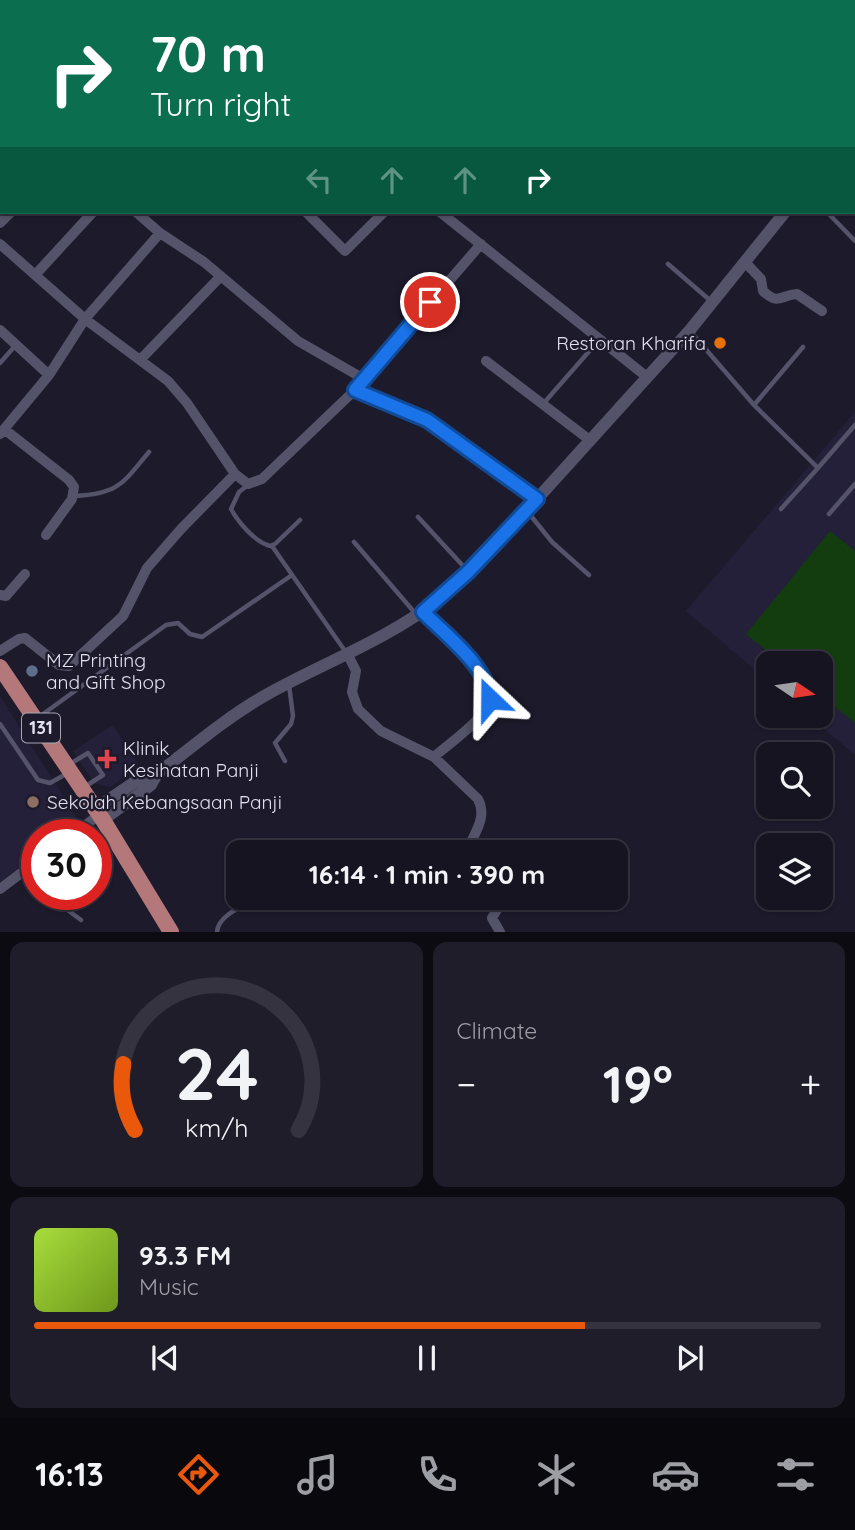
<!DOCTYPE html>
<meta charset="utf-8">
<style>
body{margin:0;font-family:Quicksand,sans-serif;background:#1f1d2a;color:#f1f3f6;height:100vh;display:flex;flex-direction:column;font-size:26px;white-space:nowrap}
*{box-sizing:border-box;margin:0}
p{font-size:23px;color:#9e9ea5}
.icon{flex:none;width:38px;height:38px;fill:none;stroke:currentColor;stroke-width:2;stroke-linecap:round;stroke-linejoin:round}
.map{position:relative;height:932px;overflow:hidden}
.sheet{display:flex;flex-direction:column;gap:10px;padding:10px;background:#0c0b12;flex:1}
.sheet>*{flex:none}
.banner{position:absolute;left:0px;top:0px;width:856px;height:214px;box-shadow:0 2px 5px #0004,0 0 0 2px #35333f;background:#0b6e4f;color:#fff;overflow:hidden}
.needle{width:46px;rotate:103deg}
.fabs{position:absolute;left:756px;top:651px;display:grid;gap:14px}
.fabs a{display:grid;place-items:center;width:77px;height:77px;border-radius:14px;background:#161421;box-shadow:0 2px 5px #0004,0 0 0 2px #35333f;font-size:35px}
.speed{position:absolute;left:21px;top:819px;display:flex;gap:14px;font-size:35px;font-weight:700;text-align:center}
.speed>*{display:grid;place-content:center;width:91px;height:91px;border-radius:50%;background:#161421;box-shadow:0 2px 5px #0004,0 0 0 2px #35333f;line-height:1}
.speed .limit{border:10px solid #d22;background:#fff;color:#111}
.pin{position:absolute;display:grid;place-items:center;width:60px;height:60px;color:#fff;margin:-30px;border:4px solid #fff;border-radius:50%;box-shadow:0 2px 7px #0007}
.me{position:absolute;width:77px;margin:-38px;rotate:337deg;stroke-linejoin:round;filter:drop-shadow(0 0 5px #0008)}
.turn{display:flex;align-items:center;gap:24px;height:147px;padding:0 35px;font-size:32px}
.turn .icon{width:91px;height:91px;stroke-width:2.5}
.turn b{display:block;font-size:49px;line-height:60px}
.lanes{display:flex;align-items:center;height:66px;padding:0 35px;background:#0003;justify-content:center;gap:35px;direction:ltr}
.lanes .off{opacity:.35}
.big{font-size:52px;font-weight:700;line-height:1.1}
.sheet .card{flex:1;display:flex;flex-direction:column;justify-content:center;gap:10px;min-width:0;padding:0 24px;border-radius:14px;background:#1f1d2a}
.sheet .dial{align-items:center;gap:0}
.dial svg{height:182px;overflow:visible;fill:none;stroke:#35333f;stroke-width:7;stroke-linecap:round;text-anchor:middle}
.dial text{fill:#f1f3f6;stroke:none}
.song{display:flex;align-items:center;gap:21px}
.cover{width:84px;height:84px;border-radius:10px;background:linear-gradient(135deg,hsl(80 70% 55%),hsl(80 70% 35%))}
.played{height:7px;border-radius:4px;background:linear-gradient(90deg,#ea580c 70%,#35333f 70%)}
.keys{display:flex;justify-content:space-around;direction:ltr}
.heat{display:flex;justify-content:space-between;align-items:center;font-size:38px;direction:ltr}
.sheet .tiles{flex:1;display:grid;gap:10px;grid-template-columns:1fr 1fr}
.card:last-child{grid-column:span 2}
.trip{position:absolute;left:226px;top:840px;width:402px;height:70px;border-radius:14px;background:#161421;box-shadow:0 2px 5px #0004,0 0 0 2px #35333f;font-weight:700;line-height:70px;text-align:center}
.tab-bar{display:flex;height:112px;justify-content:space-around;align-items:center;background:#09080d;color:#9e9ea5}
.tab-bar .icon{width:49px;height:49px}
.tab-bar .on{color:#ea580c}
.tab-bar b{font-size:32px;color:#f1f3f6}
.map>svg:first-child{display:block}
.built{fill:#242039}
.green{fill:#133d0f}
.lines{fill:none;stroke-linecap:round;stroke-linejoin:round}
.service{stroke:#555369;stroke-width:4.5}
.minor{stroke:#555369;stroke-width:10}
.tertiary{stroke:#555369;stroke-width:12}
.primary{stroke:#b4787a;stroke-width:16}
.route-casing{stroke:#114b97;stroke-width:18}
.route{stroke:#1a73e8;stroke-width:12}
.food-dot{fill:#e8710a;stroke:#1d1a2c;stroke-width:2.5}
.service-dot{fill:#5c6f8a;stroke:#1d1a2c;stroke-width:2.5}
.health-dot{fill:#e0444e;stroke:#1d1a2c;stroke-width:2.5}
.education-dot{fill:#8d6e63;stroke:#1d1a2c;stroke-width:2.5}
.labels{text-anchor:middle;stroke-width:5;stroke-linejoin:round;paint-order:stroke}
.shield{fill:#1d1a2c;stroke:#a7a5b4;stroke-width:2}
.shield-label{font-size:18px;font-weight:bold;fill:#e2e1ee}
.poi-label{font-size:19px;fill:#e2e1ee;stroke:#1d1a2c;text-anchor:start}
</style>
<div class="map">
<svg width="855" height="932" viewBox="0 0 855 932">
<rect width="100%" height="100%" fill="#1d1a2c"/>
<path class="built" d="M855,412v343l-46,-39h12v-53h-53v18l-82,-70z
M0,696l80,127 -16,12h-27v20l-37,27z
M113,725l27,42 -30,20 -16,-4 -21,-32z"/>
<path class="green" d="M830,531l25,20v172l-34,-28v-32h-39l-36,-29z"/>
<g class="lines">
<path class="service" d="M55,2l2,-2
M827,212l28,29
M668,264l44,38
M690,331l64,74 64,63 37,-43
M0,363l15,-17
M543,404l56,-64
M754,405l49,-58
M248,485l-9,7 -8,17c7,13 24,33 39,37l5,-2 25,-24
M75,496c44,-2 48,-13 74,-44
M781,509l37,-41
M527,511l25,31 37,33
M829,514l26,-30
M418,517l47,51
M354,542l61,71
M272,546l73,105
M39,717l127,-92 12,-2 12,11 12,3 90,-62
M0,724l38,56 12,3 16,-9
M285,761l-10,-18 16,-19 2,-8 -4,-31
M70,764l18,-11 15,22 -17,11
M53,894l12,14 16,12
M217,932c1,-17 28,-27 41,-34"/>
<path class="minor" d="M42,0l1,2
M524,0l2,2
M694,0l2,2
M124,2l2,-2
M154,2l2,-2
M504,2l2,-2
M830,2l2,-2
M0,137l2,2
M0,167l2,-2
M136,212l24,21 44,29 94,79 66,38
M306,212l39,39 39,-39
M440,212l207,165
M0,223l11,-11
M0,244l85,75 83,62 19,22 48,71 13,10 14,-5 93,-89 126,-146
M745,262l16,17 2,12c16,15 17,4 34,3l25,17
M36,274l57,-62
M0,330l49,45
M141,359l80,-83
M486,361l105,80
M355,390l72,30 110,79
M4,429l65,51 5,7 -2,12 -26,36
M0,434l49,-59 36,-56 75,-86
M0,595l6,1 19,-22
M423,612c16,16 78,68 65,93 -9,18 -38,38 -54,52
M0,651l19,-12 6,-1 34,27 10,1 54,-50 24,-48 34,-39 54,-55
M348,655l8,16 -4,21 6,17 23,22 53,26 44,42c9,18 -2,31 -9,48v5
M72,835l27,-20
M0,889l37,-28
M500,932l-8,-14 12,-20"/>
<path class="tertiary" d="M854,133l1,-1
M95,809l50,-34 12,-1
M103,820l48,-35 6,-11c35,-27 70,-57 109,-79 57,-32 121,-55 173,-96l98,-100 153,-169 95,-118"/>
<path class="primary" d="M0,667l103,153 68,112"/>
</g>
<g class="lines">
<defs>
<path id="route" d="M430,302l-75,88 72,30 110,79 -69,73 -45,40c22,22 65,55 67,87"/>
</defs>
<use href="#route" class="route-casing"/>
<use href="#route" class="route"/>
</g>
<circle class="food-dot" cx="720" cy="343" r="7"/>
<circle class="service-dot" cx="32" cy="671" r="7"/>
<path class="health-dot" d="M103.5 748.5h7v7h7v7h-7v7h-7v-7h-7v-7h7z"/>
<circle class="education-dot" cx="33" cy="802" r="7"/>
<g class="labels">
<rect class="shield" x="22" y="713.5" width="38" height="29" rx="5"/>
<g class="shield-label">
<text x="41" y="734">131</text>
</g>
<g class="poi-label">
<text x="706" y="350" text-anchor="end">Restoran Kharifa</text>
<text x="46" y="667">MZ Printing<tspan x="46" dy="22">and Gift Shop</tspan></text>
<text x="123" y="755">Klinik<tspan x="123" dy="22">Kesihatan Panji</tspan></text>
<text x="47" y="809">Sekolah Kebangsaan Panji</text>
</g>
</g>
</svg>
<div class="fabs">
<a><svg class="needle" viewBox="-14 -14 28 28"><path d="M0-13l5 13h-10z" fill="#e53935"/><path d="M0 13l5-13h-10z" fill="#9e9ea5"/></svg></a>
<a><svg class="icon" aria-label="search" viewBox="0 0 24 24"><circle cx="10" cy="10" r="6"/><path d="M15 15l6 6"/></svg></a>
<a><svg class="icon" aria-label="layers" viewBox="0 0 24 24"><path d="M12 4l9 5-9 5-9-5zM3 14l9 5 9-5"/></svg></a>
</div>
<div class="speed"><div class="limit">30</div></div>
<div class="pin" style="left:430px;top:302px;background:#d93025"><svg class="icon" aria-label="arrive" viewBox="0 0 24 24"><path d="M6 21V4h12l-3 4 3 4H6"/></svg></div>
<svg class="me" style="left:490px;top:699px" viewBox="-20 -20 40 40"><path d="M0-17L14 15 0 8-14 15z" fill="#1a73e8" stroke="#fff" stroke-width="4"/></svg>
<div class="trip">16:14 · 1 min · 390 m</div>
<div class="banner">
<div class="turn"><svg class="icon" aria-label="right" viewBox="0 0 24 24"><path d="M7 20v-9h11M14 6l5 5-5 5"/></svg><div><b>70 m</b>Turn right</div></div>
<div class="lanes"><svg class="icon off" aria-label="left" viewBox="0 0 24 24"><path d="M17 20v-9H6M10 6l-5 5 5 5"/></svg><svg class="icon off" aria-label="ahead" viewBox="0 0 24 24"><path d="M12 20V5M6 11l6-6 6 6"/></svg><svg class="icon off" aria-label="ahead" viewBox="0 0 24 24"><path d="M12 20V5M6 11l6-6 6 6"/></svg><svg class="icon" aria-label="right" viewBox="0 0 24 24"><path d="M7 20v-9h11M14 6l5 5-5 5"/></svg></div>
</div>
</div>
<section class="sheet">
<div class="tiles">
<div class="card dial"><svg viewBox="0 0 100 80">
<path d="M14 69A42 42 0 1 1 86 69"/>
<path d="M14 69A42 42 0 0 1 9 40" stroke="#ea580c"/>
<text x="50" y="56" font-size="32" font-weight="700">24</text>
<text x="50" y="72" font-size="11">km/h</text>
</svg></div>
<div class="card"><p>Climate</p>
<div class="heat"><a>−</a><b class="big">19°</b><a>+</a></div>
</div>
<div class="card">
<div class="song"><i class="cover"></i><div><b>93.3 FM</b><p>Music</p></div></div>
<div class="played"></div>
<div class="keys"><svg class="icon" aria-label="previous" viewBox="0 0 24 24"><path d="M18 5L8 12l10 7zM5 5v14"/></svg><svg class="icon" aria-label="pause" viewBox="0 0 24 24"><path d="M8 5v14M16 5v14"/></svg><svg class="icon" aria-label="next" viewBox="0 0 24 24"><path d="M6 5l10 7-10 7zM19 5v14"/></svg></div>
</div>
</div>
</section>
<nav class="tab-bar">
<b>16:13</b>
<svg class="icon on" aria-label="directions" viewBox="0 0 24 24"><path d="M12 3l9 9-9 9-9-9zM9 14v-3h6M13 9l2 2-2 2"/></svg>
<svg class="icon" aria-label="music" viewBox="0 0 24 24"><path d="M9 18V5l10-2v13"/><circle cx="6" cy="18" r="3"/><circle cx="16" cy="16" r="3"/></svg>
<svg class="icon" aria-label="phone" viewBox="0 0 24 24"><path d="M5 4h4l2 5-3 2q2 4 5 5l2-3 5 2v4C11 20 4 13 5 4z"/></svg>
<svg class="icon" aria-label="climate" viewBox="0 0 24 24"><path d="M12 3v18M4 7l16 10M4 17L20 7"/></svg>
<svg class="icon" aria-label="car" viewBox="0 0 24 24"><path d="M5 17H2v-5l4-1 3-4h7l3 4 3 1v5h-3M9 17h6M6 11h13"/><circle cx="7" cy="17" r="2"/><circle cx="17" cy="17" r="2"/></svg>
<svg class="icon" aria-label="filters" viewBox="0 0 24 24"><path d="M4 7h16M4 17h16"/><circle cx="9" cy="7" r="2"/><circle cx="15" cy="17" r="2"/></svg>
</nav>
